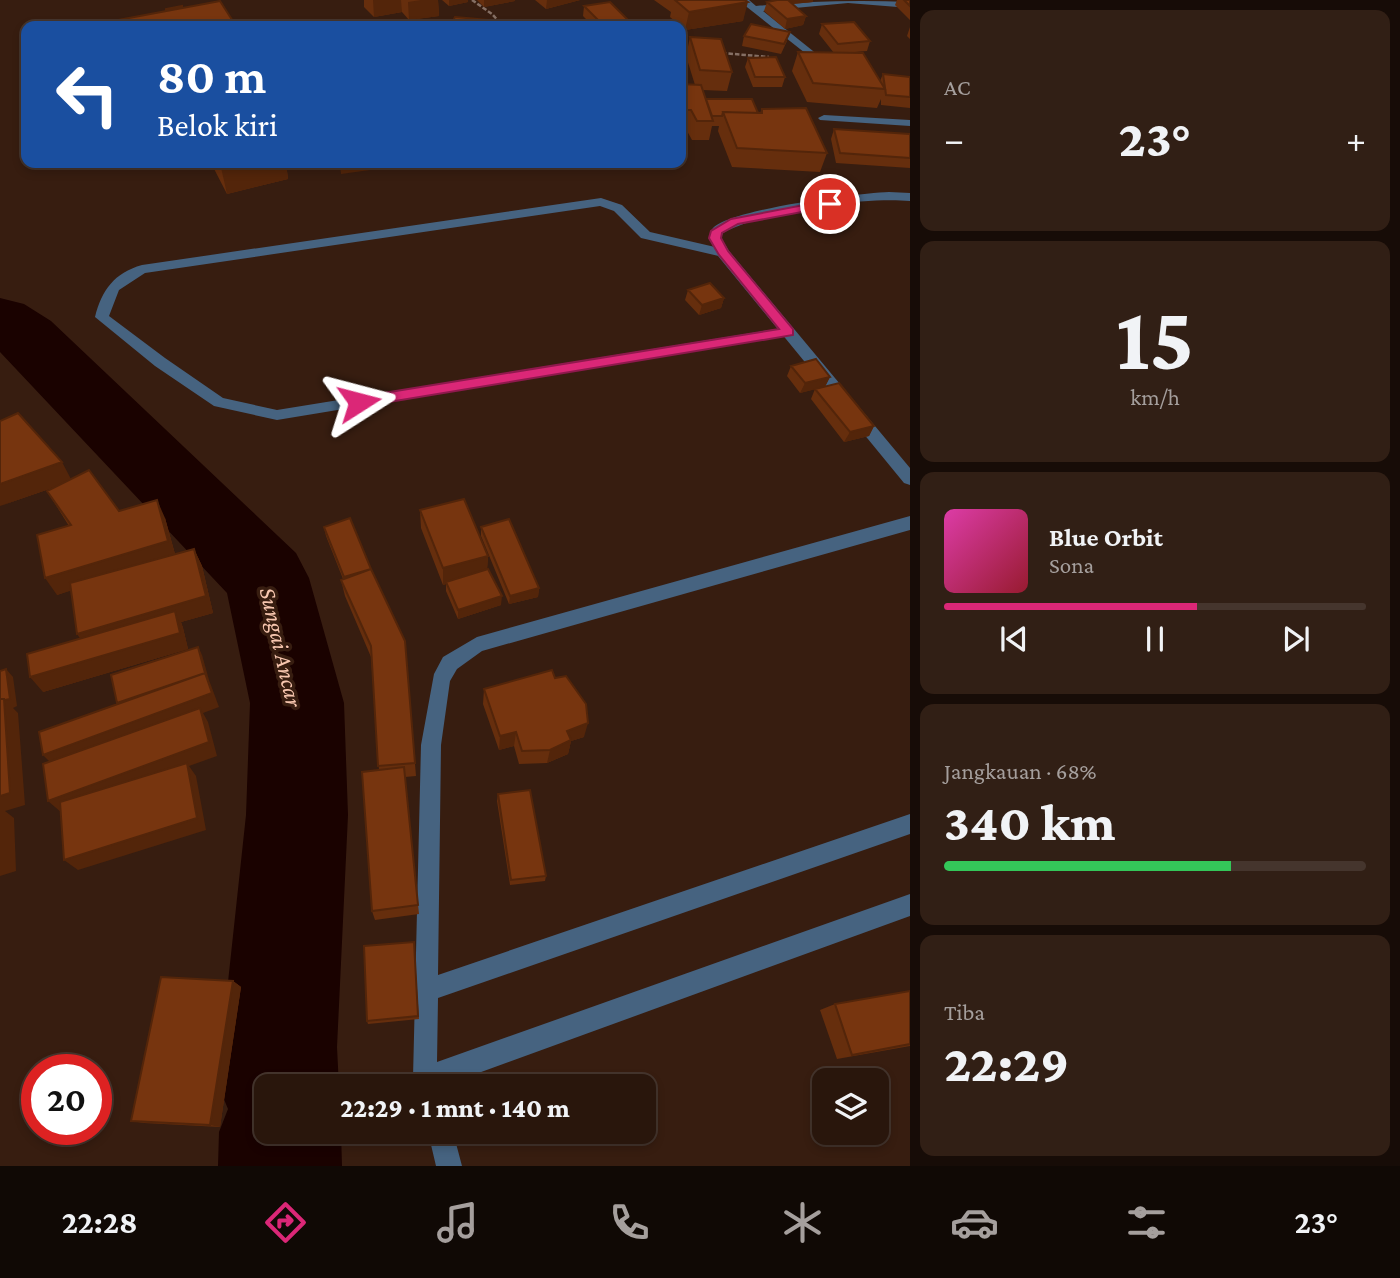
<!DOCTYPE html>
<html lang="id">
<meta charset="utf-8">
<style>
body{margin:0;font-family:"Crimson Pro",serif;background:#311f15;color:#f1f3f6;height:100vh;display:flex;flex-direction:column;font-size:26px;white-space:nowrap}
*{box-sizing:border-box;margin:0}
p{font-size:23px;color:#a59f9d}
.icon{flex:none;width:38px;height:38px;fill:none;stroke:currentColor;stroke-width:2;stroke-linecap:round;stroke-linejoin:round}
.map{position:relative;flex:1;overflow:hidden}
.drawer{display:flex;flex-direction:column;gap:10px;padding:10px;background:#170c07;width:490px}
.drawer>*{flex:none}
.guide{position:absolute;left:21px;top:21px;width:665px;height:147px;border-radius:14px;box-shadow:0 4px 10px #0003,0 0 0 2px #45352d;background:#1a4fa0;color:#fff;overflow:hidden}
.controls{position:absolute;left:812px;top:1068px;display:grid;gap:14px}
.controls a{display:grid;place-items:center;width:77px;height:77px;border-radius:14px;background:#29160c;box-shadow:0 4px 10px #0003,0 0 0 2px #45352d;font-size:35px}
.speed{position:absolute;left:21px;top:1054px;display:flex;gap:14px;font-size:35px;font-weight:700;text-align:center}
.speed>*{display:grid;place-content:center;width:91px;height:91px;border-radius:50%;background:#29160c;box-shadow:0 4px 10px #0003,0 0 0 2px #45352d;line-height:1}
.speed .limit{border:10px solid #d22;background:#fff;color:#111}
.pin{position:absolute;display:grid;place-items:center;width:60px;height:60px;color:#fff;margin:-30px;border:4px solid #fff;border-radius:50%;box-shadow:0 2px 7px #0007}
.me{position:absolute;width:77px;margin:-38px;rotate:81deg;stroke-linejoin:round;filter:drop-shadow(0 0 5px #0008)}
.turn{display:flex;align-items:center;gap:24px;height:147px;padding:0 21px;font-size:32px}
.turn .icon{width:91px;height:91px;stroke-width:2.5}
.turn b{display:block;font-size:49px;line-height:60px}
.big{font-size:52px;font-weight:800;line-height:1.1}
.drawer .widget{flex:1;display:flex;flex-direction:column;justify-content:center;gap:10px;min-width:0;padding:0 24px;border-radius:14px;background:#311f15}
.drawer .dial{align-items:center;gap:0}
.dial b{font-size:91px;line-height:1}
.song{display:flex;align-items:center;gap:21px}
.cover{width:84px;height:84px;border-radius:10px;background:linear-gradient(135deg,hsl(320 70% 55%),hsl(350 70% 35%))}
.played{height:7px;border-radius:4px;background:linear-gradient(90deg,#db2777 60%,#45352d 60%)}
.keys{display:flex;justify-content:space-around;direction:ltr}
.heat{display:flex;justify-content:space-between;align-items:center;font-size:38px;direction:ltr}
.charge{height:10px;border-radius:5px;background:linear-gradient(90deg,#34c759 68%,#45352d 0)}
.trip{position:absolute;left:254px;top:1074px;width:402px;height:70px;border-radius:14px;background:#29160c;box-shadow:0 4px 10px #0003,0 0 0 2px #45352d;font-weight:800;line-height:70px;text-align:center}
.dock{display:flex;height:112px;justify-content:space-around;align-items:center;background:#100905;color:#a59f9d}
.dock .icon{width:49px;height:49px}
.dock .on{color:#db2777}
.dock b{font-size:32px;color:#f1f3f6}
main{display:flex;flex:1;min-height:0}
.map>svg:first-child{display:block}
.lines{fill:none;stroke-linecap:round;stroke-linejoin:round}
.river{fill:#1a0200;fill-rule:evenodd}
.path{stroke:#856f64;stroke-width:2.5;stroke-dasharray:4.5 2;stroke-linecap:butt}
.lane{fill:#466380;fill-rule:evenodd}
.street{fill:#466380;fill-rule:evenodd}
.wall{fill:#662e0d}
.shaded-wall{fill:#53250a}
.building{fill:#77350f;stroke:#53250a;stroke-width:2}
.route{fill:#db2777;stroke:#8e194d;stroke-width:2}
.labels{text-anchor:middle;stroke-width:7;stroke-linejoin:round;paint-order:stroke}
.water-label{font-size:24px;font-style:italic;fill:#f7c6af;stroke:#371d10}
</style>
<main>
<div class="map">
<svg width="910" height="1166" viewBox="0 0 910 1166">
<rect width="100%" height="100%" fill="#371d10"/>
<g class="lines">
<path class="river" d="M0,298l24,6 27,17 245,232 13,25 35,125 4,112 -11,232 2,40h-73v45h75l1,34h-124l1,-34 9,-23 -9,-22 2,-40 25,-232 4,-112 -23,-110 -227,-241z"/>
<path class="path" d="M472,0l20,14 11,12
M681,50l11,1
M722,53l47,4"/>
<path class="lane" d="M601,198l21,7 28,27 78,18 2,3 -7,4 -82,-19 -27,-27 -14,-5 -455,67 -26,17 -10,26 56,42 58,40 54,12 511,-83 7,5 -2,3 -516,85 -63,-14 -59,-40 -60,-49c7,-27 19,-44 47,-52z"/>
<path class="street" d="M738,0h11l7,6c52,-5 102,-6 154,-4v6l-62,-5 -85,8 60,48 1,2 -5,3z
M824,115l86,5v6l-90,-6 -2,-2z
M889,192l21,1v8c-48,-4 -145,9 -187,32l-2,5 8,13 181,217v17l-6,-2 -186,-227 -9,-18c1,-3 1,-7 4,-10 19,-19 145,-35 176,-36z
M910,516v14l-428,121 -25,18 -7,12 -9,64 -3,230 472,-161v20l-472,164 -1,64 473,-168v22l-470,171h-24l-3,-9 8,-333 13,-71 9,-17 34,-20z
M428,1132h25l9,34h-26z"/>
</g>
<path class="wall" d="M364,0h74l1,16 -30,4 -7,-8 -28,5 -10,-10z
M442,0h26v2l-19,4z
M477,0h38v1l-31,6z
M535,0h45l-34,9z
M654,0h91l-2,21 -58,9 -15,-13 1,-5z
M897,0h13v20l-15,-15z
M767,2h46l-21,2 14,12 -3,9 -18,4 -21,-18z
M584,6l47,20h-38l-10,-10z
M822,24l48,17 -3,10 -24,2 37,28 3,-7 27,3v31l-29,-3v-6l-4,9 -70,-6 -15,-31 6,-19 36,1 -15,-19z
M910,27v12l-3,-3z
M744,36l43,5 -6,13 -39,-8z
M690,37l42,35 -5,19 -24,-1 3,9 52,14h2l2,-4 65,44 -7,19 -88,-5 -14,-36 1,-5h-7l-3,14h-17l-6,-11h-5v-45l14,1 -9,-29z
M748,58l37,19 -3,10h-29l-8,-20z
M834,129l76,5v34l-74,-5 -5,-24z
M211,163h75l2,16 -61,15z
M688,290l36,8 -3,10 -22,7 -14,-15z
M791,366l39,11 -5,9 49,40 -5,10 -25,6 -33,-43 4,-10 -15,4 -13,-17z
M71,479l48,32 46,7 10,36 19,-5 8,17 11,47 -32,9 2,6 5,21 -145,43 38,-53 -10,-49 -14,5 12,-69 -22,-35 8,-4 -55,19z
M420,510l68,46 -1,13 14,36 -43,14 -12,-28v-7l-3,1 -22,-57z
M324,527l47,42 34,72 11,135 -11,1 14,137 -44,6 -3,-9 7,-141 -8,-113 -26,-61 -4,-16 2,-1 -17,-43z
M481,527l58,61 -1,9 -29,7 -28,-68z
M555,678l29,59 -13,4 -3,13 -21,9 -28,1 -5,-18 -15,4 -16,-46 1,-15z
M498,794l48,82 -1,5 -35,4 -13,-84z
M414,942l5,77 -51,5 -1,-3z
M233,981l8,6 -21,140 -76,-4 -13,-2z
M910,991v55l-73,13 -17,-49 15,-6z"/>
<path class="shaded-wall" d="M373,0h28l1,12 -28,5z
M421,0h17l1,16 -30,4 -1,-18z
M449,0h19v2l-19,4z
M484,0h31v1l-31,6z
M547,0h33l-34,9z
M784,0h29v2l-31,3z
M748,2l-5,19 -58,9 4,-18z
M806,16l-3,9 -18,4 2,-10z
M631,23v3h-20z
M220,163h66l2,16 -61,15z
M347,163h45v4l-51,7 -1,-10z
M724,298l-3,10 -22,7 3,-10z
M830,377l-5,10 -25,6 5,-10z
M874,426l-5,10 -25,6 6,-10z
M62,462l10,19 -72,25v-22z
M157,500l8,18 11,40 -119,37 -12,-17z
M194,549l8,17 11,47 -32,9 2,6 5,21 -145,43 -13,-15 58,-27 -11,-16z
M488,556l-1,17 -44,12v-17z
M539,588l-1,9 -29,7 1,-8z
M502,596l-1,9 -43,14v-9z
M198,647l4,8 7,25 10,27 -16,6 5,9 9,34 -28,10 7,10 10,54 -128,40 -14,-10 -2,-47 -14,-12 8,-33 -13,-13 80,-45 -6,-7z
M6,669l7,8 4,29 -4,2 5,5 7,92 -20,6 9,7 2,53 -16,5v-80z
M588,723l-4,14 -13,4 -3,13 -21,9 3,-13 17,-19z
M516,732l-2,14 -15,4 1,-14z
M233,981l8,6 -21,140 -10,-2z"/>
<path class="building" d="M675,0h70l3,2 -59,10z
M777,0h11l18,16 -19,3 -20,-17z
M904,0h6v6z
M220,1l16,25h-150z
M610,2l21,21 -27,3 -20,-20z
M182,6v2l-16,3v-2z
M455,17l35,3 -3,4 12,1 -1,1h-48z
M854,22l16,19 -32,3 -16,-20z
M751,24l39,8 -6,12 -40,-8z
M690,37l31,2 11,33 -32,-2z
M798,52l65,1 22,36 -72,-6z
M776,57l9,20h-30l-7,-19z
M883,74l27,3v20l-24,-2z
M681,84l20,1 12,36h-16l-6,-11h-10z
M706,99h46l6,14 -35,-1 -1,4h-10z
M806,108l21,45 -90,-5 -14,-36 39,1v-4z
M834,129l76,5v24l-70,-5z
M710,283l14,15 -22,7 -14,-15z
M816,359l14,18 -25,6 -14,-17z
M839,383l35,43 -24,6 -35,-43z
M18,413l44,49 -62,22v-63z
M89,470l30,41 38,-11 11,41 -123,37 -8,-43 34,-10 -24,-34z
M464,499l24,57 -45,12 -23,-58z
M350,518l21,51 -27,8 -20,-50z
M509,519l30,69 -29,8 -29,-69z
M194,549l12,47 -129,38 -7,-51z
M371,569l34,72 10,122 -37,3 -7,-120 -30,-66z
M488,569l14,27 -44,14 -12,-28z
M175,611l5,22 -150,44 -3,-23z
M198,647l7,26 -88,30 -6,-28z
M6,669l4,30 -5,1 -1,-1h-4v-28z
M552,670l3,8 11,-2 20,28 2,19 -21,8 4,9 -21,10 -28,1 -6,-19 -16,4 -16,-47z
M205,673l7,20 -169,62 -4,-23z
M0,699h4l6,94 -10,3z
M200,708l9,34 -161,59 -5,-37z
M187,763l10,55 -133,42 -4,-58z
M404,767l14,138 -46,6 -10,-139z
M530,790l16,86 -35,4 -13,-86z
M414,942l4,74 -51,5 -3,-75z
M161,977l72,4 -23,144 -79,-4z
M910,991v53l-58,11 -17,-51z"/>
<path class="route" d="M830,200l4,1v5l-96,18 -16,9 -1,5 7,13 65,78v6l-434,72 -7,-5 7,-5 420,-68 -60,-74 -10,-17 2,-7 20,-12z"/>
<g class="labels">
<g class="water-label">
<text transform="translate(281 647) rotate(77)" y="8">Sungai Ancar</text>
</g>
</g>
</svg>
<div class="controls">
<a><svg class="icon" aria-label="layers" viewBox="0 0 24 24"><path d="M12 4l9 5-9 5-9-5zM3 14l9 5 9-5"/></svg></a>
</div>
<div class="speed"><div class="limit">20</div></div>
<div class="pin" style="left:830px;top:204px;background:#d93025"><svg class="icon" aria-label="arrive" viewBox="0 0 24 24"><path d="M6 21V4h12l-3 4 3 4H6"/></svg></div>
<svg class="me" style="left:359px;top:402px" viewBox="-20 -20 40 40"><path d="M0-17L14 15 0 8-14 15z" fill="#db2777" stroke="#fff" stroke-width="4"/></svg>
<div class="trip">22:29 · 1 mnt · 140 m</div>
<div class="guide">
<div class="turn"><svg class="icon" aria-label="left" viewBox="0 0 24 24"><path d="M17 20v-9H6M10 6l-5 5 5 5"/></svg><div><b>80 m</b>Belok kiri</div></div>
</div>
</div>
<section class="drawer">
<div class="widget"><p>AC</p>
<div class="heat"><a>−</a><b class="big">23°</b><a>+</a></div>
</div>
<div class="widget dial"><b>15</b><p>km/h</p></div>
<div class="widget">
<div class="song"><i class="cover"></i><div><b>Blue Orbit</b><p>Sona</p></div></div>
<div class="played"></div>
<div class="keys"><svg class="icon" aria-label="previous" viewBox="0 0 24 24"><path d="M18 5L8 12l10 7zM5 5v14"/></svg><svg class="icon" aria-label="pause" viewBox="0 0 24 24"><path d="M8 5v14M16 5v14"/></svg><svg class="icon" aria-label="next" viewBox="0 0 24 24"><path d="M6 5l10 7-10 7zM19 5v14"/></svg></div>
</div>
<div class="widget"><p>Jangkauan · 68%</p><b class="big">340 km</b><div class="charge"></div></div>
<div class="widget"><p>Tiba</p><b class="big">22:29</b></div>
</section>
</main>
<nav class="dock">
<b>22:28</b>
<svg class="icon on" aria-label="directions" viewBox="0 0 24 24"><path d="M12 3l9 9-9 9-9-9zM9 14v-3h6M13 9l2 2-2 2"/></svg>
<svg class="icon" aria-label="music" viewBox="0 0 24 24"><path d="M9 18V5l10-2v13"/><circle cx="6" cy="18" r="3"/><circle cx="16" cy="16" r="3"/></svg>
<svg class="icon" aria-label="phone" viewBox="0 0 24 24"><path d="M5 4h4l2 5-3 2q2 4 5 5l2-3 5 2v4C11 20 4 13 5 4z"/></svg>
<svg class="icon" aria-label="climate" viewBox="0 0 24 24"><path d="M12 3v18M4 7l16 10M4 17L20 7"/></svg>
<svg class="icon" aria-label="car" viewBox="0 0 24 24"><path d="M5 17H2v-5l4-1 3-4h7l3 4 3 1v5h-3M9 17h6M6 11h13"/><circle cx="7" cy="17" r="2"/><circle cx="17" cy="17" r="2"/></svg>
<svg class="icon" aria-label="filters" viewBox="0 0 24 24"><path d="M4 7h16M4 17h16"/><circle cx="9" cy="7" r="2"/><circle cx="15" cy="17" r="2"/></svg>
<b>23°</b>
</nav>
